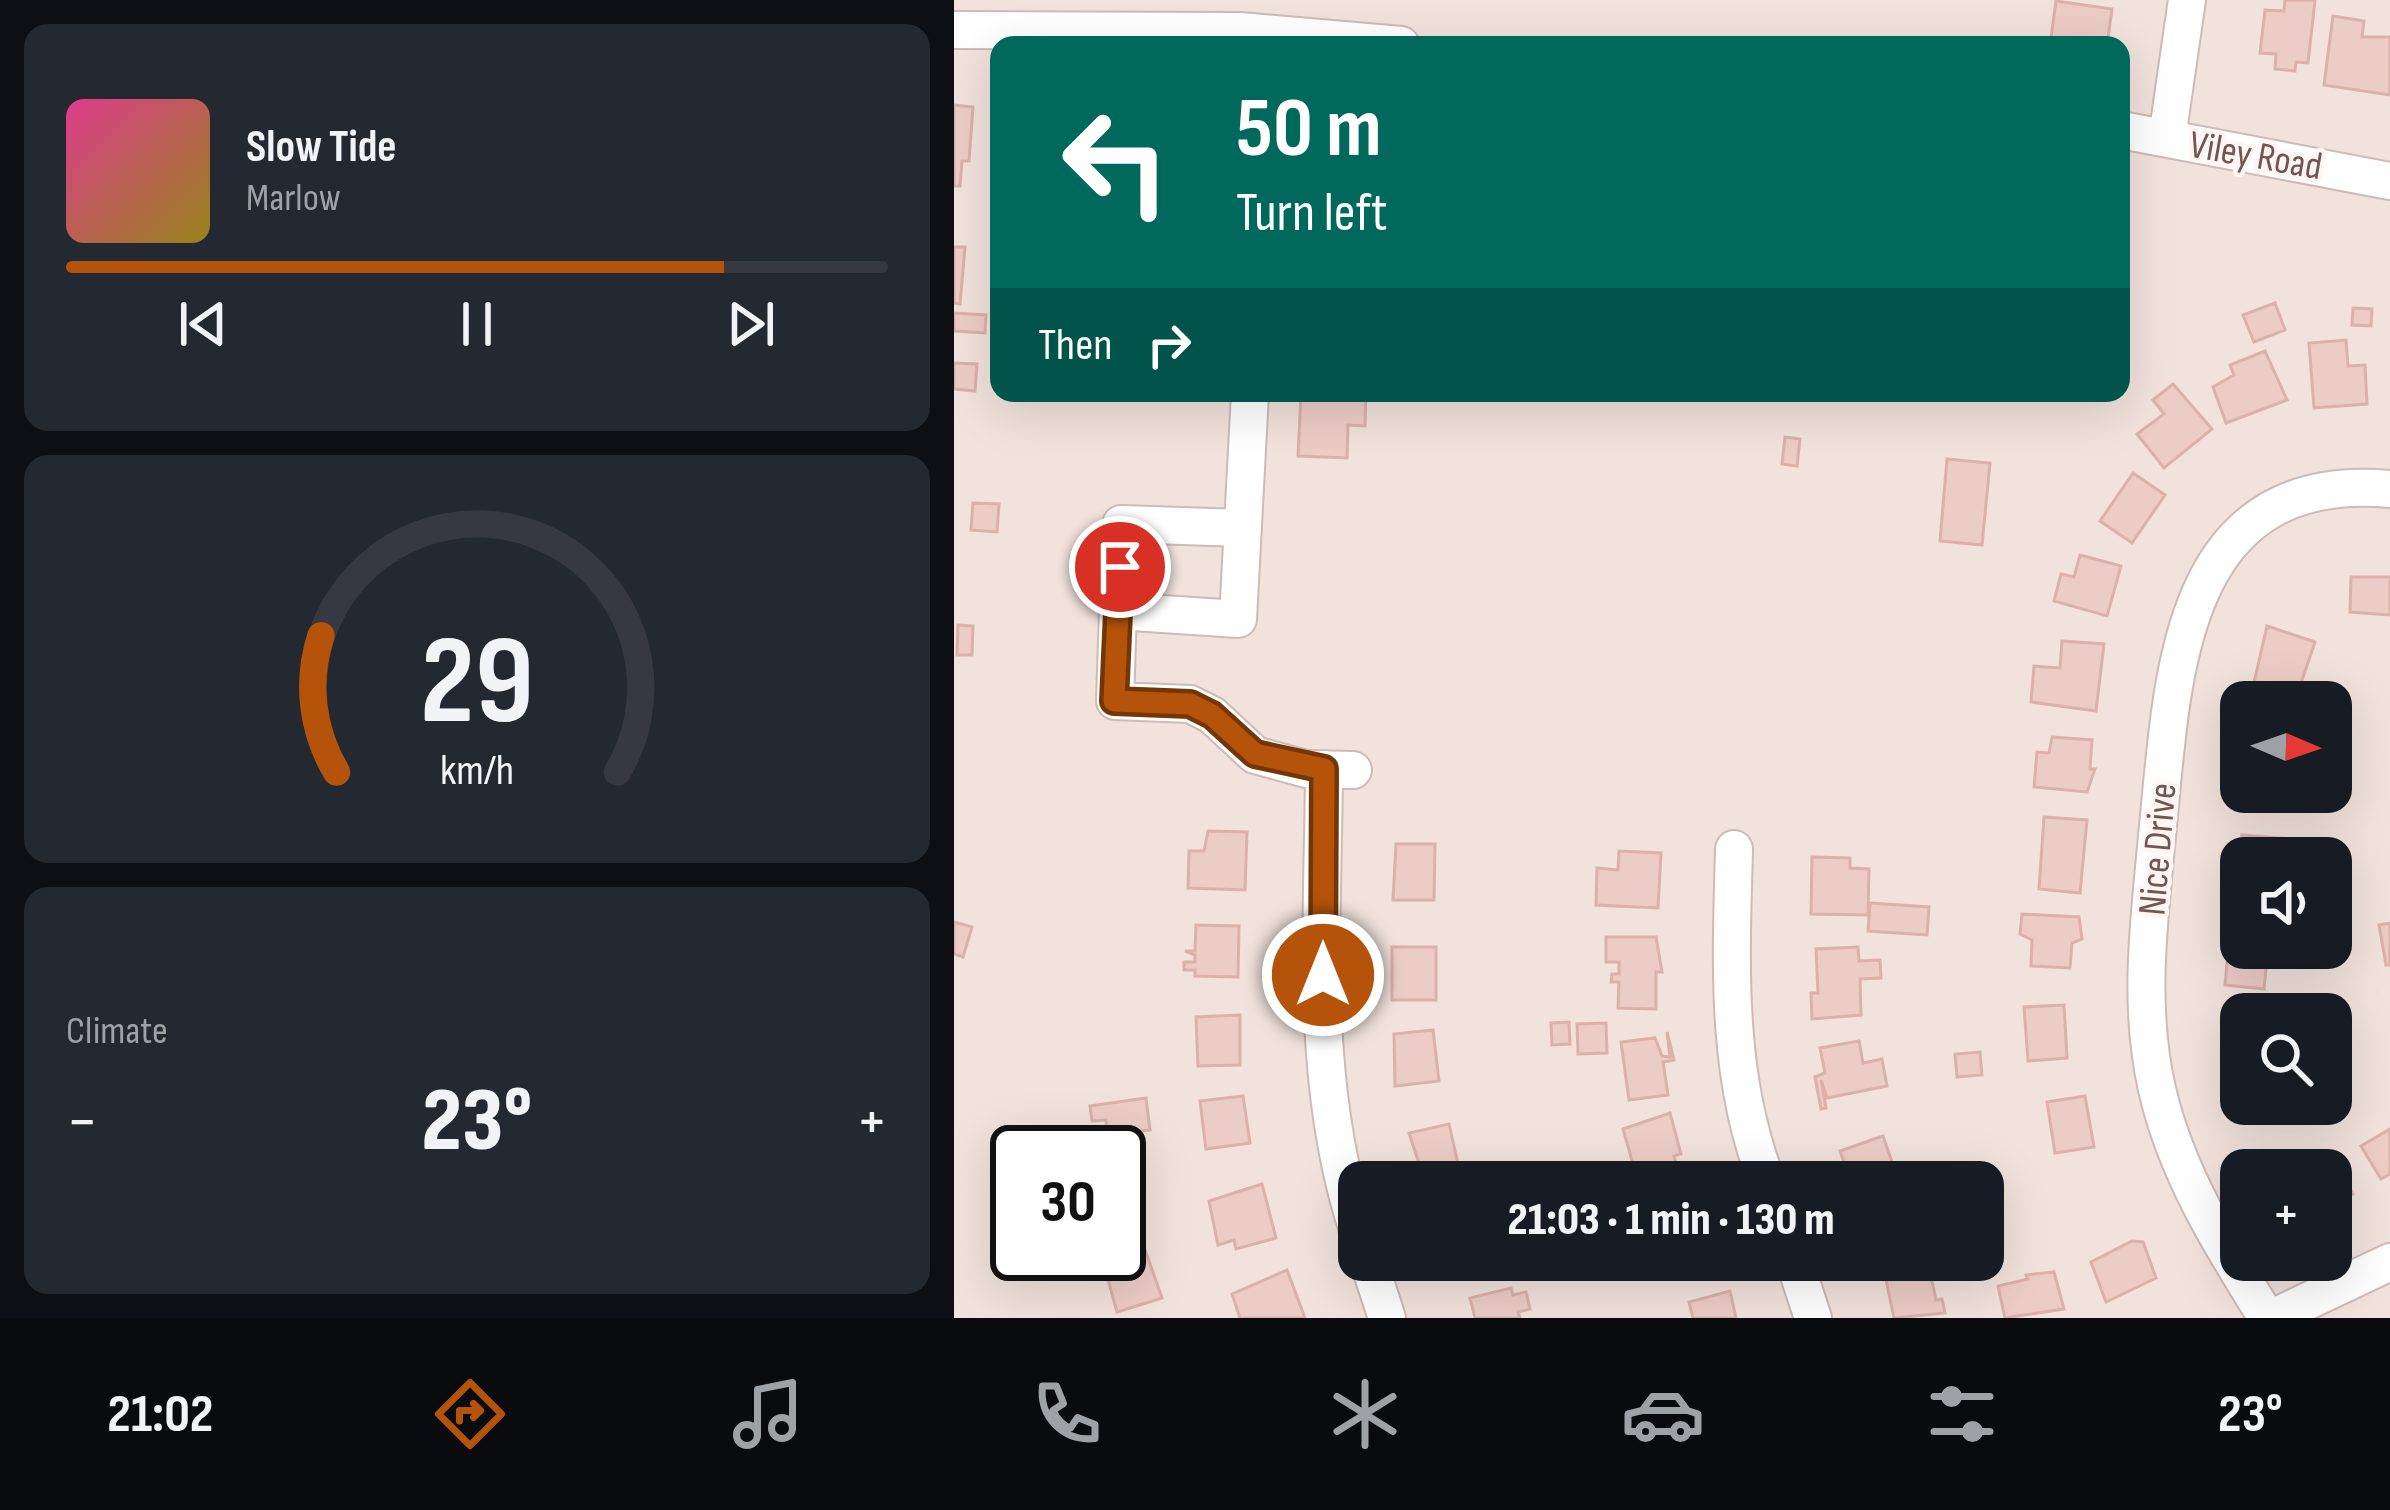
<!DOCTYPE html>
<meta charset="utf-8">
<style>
body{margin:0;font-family:"Sofia Sans Condensed",sans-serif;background:#242831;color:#f1f3f6;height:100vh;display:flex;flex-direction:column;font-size:45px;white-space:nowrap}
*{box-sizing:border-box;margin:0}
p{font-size:39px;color:#9ea1a6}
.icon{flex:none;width:66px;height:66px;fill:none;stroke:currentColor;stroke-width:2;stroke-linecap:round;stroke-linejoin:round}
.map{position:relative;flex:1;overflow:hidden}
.side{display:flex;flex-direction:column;gap:24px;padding:24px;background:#0d0f14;width:954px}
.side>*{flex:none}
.guide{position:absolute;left:36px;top:36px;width:1140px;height:366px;border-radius:24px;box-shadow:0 12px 48px #0002;background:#00695c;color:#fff;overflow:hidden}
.needle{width:78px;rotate:92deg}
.fabs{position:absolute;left:1266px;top:681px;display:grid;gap:24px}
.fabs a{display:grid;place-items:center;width:132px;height:132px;border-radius:24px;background:#171b24;box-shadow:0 12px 48px #0002;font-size:60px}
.speed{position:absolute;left:36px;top:1125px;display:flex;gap:24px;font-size:60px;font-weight:700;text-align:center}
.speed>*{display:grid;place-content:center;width:156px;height:156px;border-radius:50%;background:#171b24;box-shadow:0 12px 48px #0002;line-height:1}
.speed .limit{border:6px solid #111;border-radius:18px;background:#fff;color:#111}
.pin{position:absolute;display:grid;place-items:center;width:102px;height:102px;color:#fff;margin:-51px;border:6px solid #fff;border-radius:50%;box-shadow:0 3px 12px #0007}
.me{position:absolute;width:132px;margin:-66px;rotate:0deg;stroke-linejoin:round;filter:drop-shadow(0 0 9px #0008)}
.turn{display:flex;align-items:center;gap:42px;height:252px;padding:0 48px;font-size:54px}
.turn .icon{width:156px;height:156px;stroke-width:2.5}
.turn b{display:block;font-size:84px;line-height:102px}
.then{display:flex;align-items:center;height:114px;padding:0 48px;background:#0003;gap:24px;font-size:45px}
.big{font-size:90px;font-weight:800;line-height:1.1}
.side .widget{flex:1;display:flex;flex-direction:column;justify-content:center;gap:18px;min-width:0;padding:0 42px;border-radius:24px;background:#242831}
.side .dial{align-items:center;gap:0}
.dial svg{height:312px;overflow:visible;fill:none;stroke:#363941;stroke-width:7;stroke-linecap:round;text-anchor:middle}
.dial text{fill:#f1f3f6;stroke:none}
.song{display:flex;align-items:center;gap:36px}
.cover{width:144px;height:144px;border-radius:18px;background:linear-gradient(135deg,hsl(330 70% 55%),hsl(50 70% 35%))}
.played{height:12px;border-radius:6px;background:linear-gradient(90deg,#b45309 80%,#363941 80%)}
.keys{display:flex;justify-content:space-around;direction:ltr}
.heat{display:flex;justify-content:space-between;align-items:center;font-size:66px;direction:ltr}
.trip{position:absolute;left:384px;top:1161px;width:666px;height:120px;border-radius:24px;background:#171b24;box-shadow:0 12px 48px #0002;font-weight:800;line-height:120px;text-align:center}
.dock{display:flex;height:192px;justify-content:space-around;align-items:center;background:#090b0e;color:#9ea1a6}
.dock .icon{width:84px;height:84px}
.dock .selected{color:#b45309}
.dock b{font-size:54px;color:#f1f3f6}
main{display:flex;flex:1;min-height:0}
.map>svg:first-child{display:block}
.residential{fill:#f1e2db;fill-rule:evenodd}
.building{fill:#ecccc7;stroke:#ddb0aa;stroke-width:3}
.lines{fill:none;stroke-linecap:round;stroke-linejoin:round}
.minor-casing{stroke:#cebab6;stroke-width:40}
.minor{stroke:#fff;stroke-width:36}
.route-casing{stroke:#753606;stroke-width:30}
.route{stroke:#b45309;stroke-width:21}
.labels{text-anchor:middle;stroke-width:9;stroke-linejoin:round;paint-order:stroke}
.street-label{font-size:39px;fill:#735552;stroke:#fdf6f2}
</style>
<main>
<section class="side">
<div class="widget">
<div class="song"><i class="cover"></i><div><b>Slow Tide</b><p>Marlow</p></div></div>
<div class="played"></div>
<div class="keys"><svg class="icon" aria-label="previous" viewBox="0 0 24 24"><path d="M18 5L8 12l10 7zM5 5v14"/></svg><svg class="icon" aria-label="pause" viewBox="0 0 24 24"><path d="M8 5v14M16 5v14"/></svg><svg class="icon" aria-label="next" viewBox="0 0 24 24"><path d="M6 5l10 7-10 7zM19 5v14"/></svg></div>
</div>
<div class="widget dial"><svg viewBox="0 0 100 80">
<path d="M14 69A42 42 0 1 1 86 69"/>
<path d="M14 69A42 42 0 0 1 10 34" stroke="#b45309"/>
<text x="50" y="56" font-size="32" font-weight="700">29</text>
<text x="50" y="72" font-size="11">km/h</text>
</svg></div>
<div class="widget"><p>Climate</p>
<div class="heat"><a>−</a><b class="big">23°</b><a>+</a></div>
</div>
</section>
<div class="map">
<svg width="1436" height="1318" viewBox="0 0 1436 1318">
<rect width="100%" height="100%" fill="#faf1ec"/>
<path class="residential" d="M0,0h1436v1318h-1436zM45,45h1122v348h-1122zM1287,702h90v90h-90zM1287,858h90v90h-90zM1287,1014h90v90h-90zM63,1152h102v102h-102zM1287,1170h90v90h-90zM405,1182h624v78h-624z"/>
<path class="building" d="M1331,0h30l-7,63 -12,-1 -1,9 -20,-2 1,-15 -16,-1 5,-43 19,1z
M1102,1l56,8 -5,36 -56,-7z
M1379,16l31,5 -2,16h28v58l-66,-10z
M0,105l19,2 -4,54h-7l-2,25h-6z
M0,247h11l-5,57 -6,-1z
M1321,303l10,27 -31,12 -11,-27z
M1399,308l19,1 -1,17 -19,-1z
M0,313l32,2 -1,18 -31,-2z
M1392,340l2,26 17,-1 2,39 -53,4 -5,-65z
M1311,351l22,49 -61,23 -13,-36 21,-12 -4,-10z
M0,363l23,1 -2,27 -21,-2z
M1219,384l39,45 -48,39 -27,-34 27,-20 -11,-14z
M347,393h65l-1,33 -17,-1 -1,33 -49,-2z
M831,437l15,2 -3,27 -15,-2z
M993,459l43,4 -8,82 -42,-4z
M1179,473l32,22 -33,48 -32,-22z
M19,503l26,1 -2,28 -26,-2z
M1126,555l41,11 -14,50 -53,-15 7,-27 13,3z
M1397,577h39v38l-40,-3z
M4,625l15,1 -1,29h-15z
M1313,626l48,16 -20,59 -42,-14z
M1108,641l42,3 -8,67 -65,-9 3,-36 26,2z
M1098,737l40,3 -2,29h5l-8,23 -53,-5 3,-35 12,1z
M1295,792h45l-1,12 -45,-4z
M1090,817l43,3 -7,73 -41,-4z
M254,831l39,1 -2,58 -57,-2 1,-37h15z
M1288,835l73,6 -2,17h-72l-3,29z
M442,844h39l-1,56h-41z
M665,851l42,2 -3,55 -62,-3 1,-37 21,2z
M858,857l38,1v10l19,1 -1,46 -57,-1z
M916,903l59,4 -2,28 -59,-4z
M1068,914l57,3 3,22 -10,4 -2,25 -39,-2 1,-26 -12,-6z
M0,922l18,5 -9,30 -9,-3z
M1436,923v42h-4l-7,-40z
M242,925l43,1 -1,51 -43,-1v-6h-11v-8h11v-7l-10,-4h10z
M1276,930l11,1v17h27l-4,41 -39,-4z
M652,937h50l6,35h-6v37l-38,-1 1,-26h-8l1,-8h7v-12h-13z
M438,947h44v53h-44z
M904,947l1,14 21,-1 1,18 -21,1 1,36 -49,4 -1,-26h7l-2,-44z
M1110,1005l3,53 -39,3 -4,-54z
M286,1015v50l-42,1 -2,-49z
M615,1022l1,22 -18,1 -1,-22z
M652,1023l1,30 -29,1 -1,-30z
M1287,1024v58h-3l-11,-55z
M479,1030l6,51 -44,5 -1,-52z
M713,1032l7,28 -11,2 5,33 -39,5 -8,-58 34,-4 7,18 8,1z
M905,1041l4,22 19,-4 5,27 -60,12 -6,-18 5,28 -5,1 -6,-32 10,-4 -5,-25z
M1026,1052l2,23 -25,2 -2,-23z
M289,1096l7,47 -44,6 -6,-48z
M1131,1096l9,51 -39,6 -8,-51z
M192,1098l4,32 -43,5 -1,-15 -14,1 -2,-15z
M716,1113l11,41 -7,2 8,26h-44l-15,-53z
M495,1124l10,44 -36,8 -14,-43z
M1436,1129v45l-9,5 -20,-33z
M929,1136l16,46h-48l-11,-31z
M1375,1157l7,1 17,36 -22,11v-35l-23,-3z
M308,1184l14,54 -40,11 -2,-9 -16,5 -9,-44z
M187,1238l21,60 -45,14 -16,-58h18v-10z
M1178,1241l11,1 13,36 -50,24 -15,-40z
M713,1260h45l1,2 -38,16z
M975,1266l7,34 6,-1 3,14 -51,5 -9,-43z
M333,1270l18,48h-65l-8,-24z
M1100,1272l10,37 -59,9 -7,-32 30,-7 -2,-4z
M557,1288l2,7 13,-3 4,17 -12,3 2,6h-45l-5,-20z
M776,1291l6,27h-43l-4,-16z"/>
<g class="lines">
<defs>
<path id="minor" d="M0,30l286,1 161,14
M1167,130l269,51
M1213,138l20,-138
M296,393l-12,226 -120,-8 -3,90 75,3 22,11 43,40 51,14 47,1
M164,611l3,-87 122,4
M370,769c-1,157 -15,315 35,465
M780,849c-3,113 -9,226 33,333
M414,1260l19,58
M840,1260l19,58
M1313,1318c-45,-72 -91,-145 -110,-229 -20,-87 -7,-175 1,-263 15,-154 21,-356 232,-337
M1318,1318l118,-56"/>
</defs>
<use href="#minor" class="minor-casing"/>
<use href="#minor" class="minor"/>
</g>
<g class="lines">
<defs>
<path id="route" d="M166,567l-6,134 76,3 22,11 43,39 69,15 -1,206"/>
</defs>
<use href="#route" class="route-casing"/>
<use href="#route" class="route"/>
</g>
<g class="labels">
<g class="street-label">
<text transform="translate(1302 154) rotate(10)" y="14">Viley Road</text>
<text transform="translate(1202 849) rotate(-85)" y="14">Nice Drive</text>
</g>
</g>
</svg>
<div class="fabs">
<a><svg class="needle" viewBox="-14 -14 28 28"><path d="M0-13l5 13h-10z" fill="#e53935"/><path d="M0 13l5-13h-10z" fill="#9ea1a6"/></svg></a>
<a><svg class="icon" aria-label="sound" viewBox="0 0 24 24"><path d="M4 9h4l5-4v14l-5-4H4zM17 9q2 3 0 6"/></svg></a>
<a><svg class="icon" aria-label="search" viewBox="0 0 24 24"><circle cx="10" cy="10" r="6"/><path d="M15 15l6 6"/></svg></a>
<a>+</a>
</div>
<div class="speed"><div class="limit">30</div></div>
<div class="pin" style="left:166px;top:567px;background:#d93025"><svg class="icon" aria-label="arrive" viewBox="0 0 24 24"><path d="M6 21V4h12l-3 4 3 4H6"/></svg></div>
<svg class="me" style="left:369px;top:975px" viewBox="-20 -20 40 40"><circle r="17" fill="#b45309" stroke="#fff" stroke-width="3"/><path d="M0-11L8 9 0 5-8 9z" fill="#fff"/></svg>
<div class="trip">21:03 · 1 min · 130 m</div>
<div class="guide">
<div class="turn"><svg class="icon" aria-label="left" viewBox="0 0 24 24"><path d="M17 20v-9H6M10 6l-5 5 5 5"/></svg><div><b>50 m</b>Turn left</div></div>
<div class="then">Then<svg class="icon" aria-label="right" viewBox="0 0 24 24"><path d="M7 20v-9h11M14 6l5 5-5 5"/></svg></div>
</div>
</div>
</main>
<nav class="dock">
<b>21:02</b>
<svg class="icon selected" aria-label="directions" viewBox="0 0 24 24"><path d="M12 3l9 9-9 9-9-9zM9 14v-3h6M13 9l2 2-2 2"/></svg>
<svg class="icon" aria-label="music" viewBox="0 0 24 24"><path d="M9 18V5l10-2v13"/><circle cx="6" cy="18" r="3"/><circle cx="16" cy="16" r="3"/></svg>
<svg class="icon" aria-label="phone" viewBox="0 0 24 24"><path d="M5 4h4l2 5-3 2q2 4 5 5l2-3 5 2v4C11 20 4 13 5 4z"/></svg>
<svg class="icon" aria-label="climate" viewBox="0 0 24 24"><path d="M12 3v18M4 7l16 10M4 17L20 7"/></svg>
<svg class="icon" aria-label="car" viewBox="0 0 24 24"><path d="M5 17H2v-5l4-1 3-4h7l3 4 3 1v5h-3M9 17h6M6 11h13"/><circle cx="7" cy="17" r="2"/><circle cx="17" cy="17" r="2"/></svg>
<svg class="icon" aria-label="filters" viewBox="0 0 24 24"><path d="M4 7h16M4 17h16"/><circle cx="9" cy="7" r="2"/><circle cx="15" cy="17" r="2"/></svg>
<b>23°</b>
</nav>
